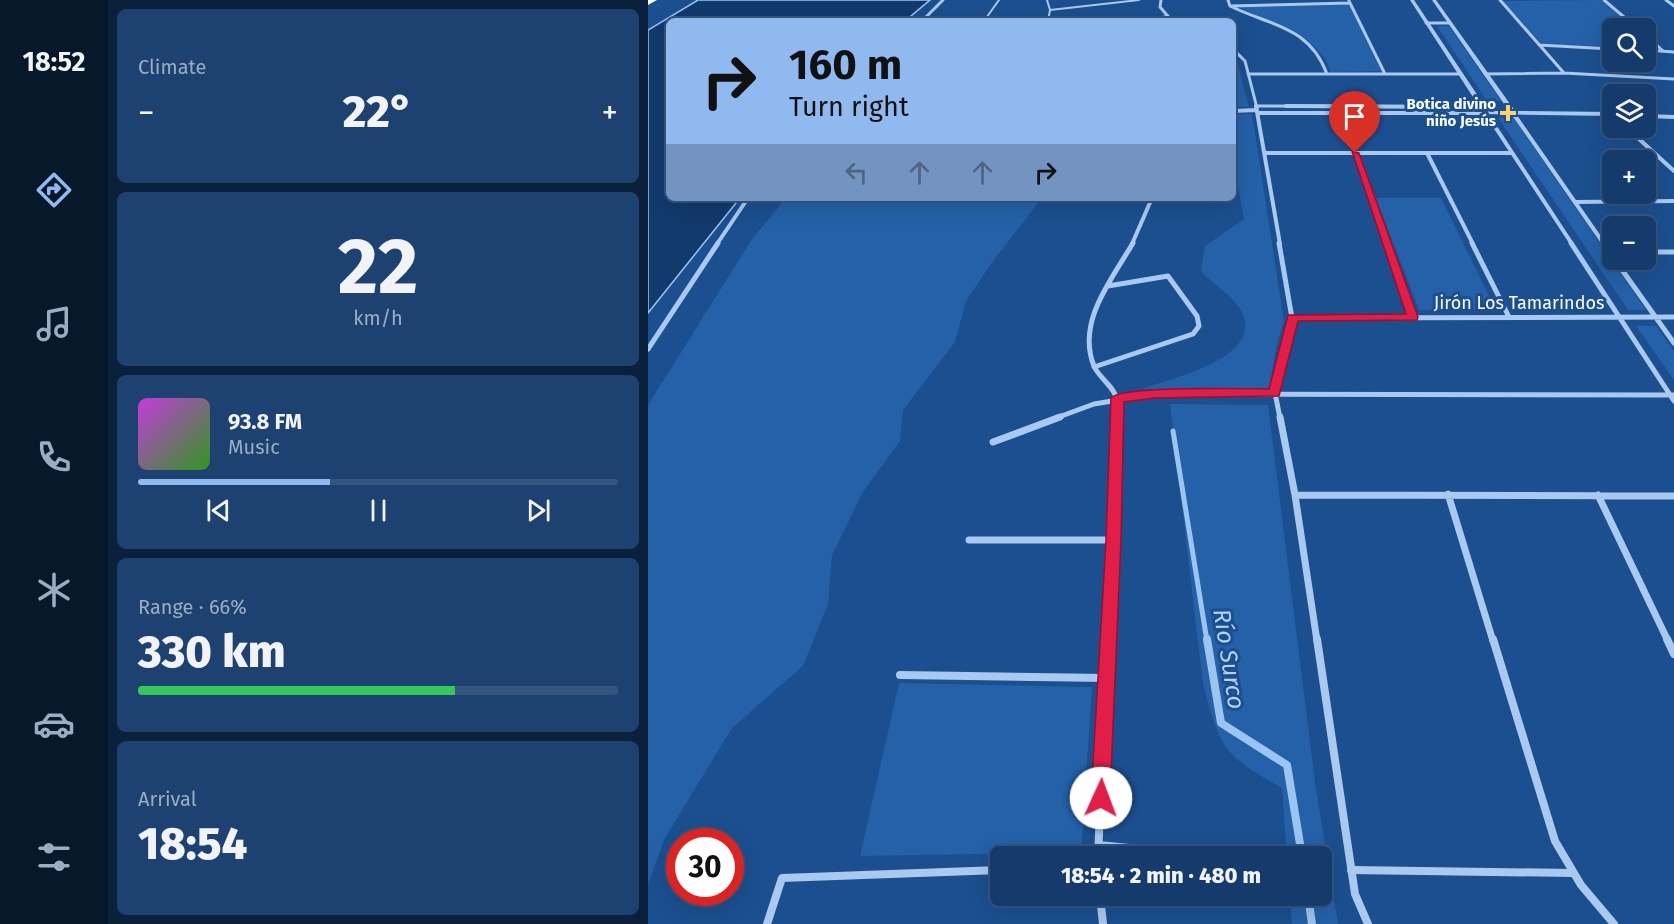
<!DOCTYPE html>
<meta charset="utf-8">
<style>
body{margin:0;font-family:"Fira Sans",sans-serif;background:#1d4271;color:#f1f3f6;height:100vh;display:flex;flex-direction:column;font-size:22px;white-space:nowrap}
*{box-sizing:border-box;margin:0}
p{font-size:20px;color:#9dadc1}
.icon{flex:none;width:33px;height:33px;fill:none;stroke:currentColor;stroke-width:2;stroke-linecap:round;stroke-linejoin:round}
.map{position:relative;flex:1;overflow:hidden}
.drawer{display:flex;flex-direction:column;gap:9px;padding:9px;background:#0b203b;width:540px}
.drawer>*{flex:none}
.guide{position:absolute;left:18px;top:18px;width:570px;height:183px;border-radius:9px;box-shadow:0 6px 24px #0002,0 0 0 2px #33557e;background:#90b9f0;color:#111;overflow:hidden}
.controls{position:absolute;left:954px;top:18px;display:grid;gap:12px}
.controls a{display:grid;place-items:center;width:54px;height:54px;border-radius:9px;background:#143b6b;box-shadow:0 6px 24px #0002,0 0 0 2px #33557e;font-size:30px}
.speed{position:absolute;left:18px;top:828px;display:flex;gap:12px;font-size:30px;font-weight:700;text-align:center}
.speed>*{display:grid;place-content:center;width:78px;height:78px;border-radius:50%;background:#143b6b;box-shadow:0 6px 24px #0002,0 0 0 2px #33557e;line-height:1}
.speed .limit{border:9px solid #d22;background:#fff;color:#111}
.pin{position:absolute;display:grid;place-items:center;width:51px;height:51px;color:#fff;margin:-62px -26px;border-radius:50% 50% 50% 0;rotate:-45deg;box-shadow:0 0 6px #0007}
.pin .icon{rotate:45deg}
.me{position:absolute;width:66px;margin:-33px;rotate:2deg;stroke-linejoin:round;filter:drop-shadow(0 0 4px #0008)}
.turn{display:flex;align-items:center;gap:21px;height:126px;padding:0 24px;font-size:27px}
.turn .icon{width:78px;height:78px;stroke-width:2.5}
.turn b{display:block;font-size:42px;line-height:51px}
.lanes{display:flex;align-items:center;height:57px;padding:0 24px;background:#0003;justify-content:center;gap:30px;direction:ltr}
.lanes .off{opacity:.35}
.big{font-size:45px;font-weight:800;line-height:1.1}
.drawer .card{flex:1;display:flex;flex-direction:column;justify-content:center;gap:9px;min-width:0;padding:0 21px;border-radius:9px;background:#1d4271}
.drawer .dial{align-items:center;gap:0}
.dial b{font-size:78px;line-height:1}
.song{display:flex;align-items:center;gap:18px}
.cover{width:72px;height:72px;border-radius:9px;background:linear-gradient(135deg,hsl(290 70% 55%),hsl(110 70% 35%))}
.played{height:6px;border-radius:3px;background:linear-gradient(90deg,#90b9f0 40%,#33557e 40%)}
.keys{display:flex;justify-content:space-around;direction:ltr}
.heat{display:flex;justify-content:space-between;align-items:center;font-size:33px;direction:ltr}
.charge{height:9px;border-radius:4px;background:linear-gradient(90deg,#34c759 66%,#33557e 0)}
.trip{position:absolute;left:342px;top:846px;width:342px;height:60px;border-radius:9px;background:#143b6b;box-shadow:0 6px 24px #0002,0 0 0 2px #33557e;font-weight:800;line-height:60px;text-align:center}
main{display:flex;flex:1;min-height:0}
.tab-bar{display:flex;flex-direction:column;width:108px;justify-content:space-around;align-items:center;background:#08182b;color:#9dadc1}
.tab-bar .icon{width:42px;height:42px}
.tab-bar .on{color:#90b9f0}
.tab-bar b{font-size:27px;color:#f1f3f6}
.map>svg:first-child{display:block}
.green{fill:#2461a8}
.water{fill:#123a6d;stroke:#9cc4f0;stroke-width:1.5}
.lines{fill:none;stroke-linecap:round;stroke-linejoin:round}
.stream-far1{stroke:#9cc4f0;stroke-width:5}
.stream{stroke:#9cc4f0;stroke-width:8}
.service{stroke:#a9c9ee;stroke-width:2}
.pedestrian{stroke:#a9c9ee;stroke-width:8}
.minor-far4{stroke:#a9c9ee;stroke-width:3}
.minor-far3{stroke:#a9c9ee;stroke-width:4}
.minor-far2{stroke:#a9c9ee;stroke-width:5}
.minor-far1{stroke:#a9c9ee;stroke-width:7}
.minor{stroke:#a9c9ee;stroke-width:8}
.tertiary{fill:#a9c9ee;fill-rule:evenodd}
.trunk{fill:#f8faff;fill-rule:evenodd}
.route{fill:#e11d48;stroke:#92132f;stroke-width:1.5}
.poi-dot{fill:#ffd166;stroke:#1b4f8f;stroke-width:2}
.labels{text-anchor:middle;stroke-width:6;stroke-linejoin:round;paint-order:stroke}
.far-poi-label{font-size:15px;font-weight:bold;fill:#fff;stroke:#1b4f8f;text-anchor:end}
.street-label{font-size:18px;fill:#fff;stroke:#1b4f8f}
.near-water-label{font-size:24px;font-style:italic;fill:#b5d3f5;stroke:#1b4f8f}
</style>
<main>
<nav class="tab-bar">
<b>18:52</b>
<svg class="icon on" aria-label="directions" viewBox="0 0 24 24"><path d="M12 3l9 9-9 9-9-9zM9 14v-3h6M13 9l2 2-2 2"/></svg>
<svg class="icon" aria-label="music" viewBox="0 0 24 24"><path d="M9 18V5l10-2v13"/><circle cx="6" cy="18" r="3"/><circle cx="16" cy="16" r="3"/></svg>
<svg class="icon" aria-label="phone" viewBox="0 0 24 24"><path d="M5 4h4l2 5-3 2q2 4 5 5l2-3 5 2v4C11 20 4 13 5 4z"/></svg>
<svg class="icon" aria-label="climate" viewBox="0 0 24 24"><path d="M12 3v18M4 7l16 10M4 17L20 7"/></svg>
<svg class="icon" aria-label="car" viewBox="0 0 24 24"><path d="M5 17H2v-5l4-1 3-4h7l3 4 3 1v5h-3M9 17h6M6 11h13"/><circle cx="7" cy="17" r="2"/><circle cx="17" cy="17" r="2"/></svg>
<svg class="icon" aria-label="filters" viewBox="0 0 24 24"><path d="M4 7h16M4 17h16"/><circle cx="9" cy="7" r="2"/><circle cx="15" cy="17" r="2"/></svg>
</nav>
<section class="drawer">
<div class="card"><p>Climate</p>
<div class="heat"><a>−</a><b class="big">22°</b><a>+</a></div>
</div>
<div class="card dial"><b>22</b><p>km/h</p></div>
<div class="card">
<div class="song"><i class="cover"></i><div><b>93.8 FM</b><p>Music</p></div></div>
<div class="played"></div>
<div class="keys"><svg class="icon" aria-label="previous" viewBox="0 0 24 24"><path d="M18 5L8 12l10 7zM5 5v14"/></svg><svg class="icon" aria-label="pause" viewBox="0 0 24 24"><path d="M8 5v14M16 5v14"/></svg><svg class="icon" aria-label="next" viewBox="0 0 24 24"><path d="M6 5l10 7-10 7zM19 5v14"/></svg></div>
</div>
<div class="card"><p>Range · 66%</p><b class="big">330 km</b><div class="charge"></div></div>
<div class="card"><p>Arrival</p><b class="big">18:54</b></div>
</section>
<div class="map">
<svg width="1026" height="924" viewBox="0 0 1026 924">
<rect width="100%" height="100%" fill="#1b4f8f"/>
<path class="green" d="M953,0l33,28h-22v19l-71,-4 -39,-42z
M701,5l32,66 -50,1 -6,-14 -18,-18 -68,-33z
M789,26h12l52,75h-14z
M585,57l3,1 13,49h-16z
M585,114h19l32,207 -8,27 -7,41h-127c31,-11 131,-33 96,-83 -9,-13 -27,-23 -37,-35l4,-25 39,-27 -11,-60z
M865,117l133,193h-18l-130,-192z
M138,198h256l-49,63 -27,40 -11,41 -52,68 -3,31 -37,51 -31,63 -4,49 -25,62 -71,62 -67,110 -17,46v-479l104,-166z
M728,198h65l55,112h-77z
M988,326h20l18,25v29z
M522,404l98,1 47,378 23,141h-46l-2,-28h32v-40h-35l-5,-68c-60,-34 -61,-38 -79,-104z
M251,683l193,4 -11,165 -221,4z"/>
<path class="water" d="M50,0h232l-25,21h-236v177h71l-92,115v-283z"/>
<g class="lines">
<path class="stream-far1" d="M525,431l34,210"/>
<path class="stream" d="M559,639l14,84 66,42 15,91
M660,896l4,28"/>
<path class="service" d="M399,0l3,10 -2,11
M402,10l89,-10
M336,21l15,-21"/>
<path class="pedestrian" d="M703,870l221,3"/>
<path class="minor-far4" d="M513,0l-1,7 12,14
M580,0l2,6c41,20 79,20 97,68
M852,0l64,73
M956,0l33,28
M1018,0l8,6
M701,1l36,73
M583,6l119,-3
M274,21l21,-21
M502,21l18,-5
M778,23h24
M998,35l17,16
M891,45l73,4
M585,49l12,12 12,47
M998,50l28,2
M600,74h212
M837,74l79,-1 110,6
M608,106l226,1"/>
<path class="minor-far3" d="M608,106l24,138
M638,106l196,1
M957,107l7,7
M585,111l24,-1
M610,113h228l86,131
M865,113l91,131
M979,128l47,43
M618,153h245
M707,153l32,91
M779,153l46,91
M927,202l99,-1
M69,244l31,-46
M484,244l20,-46"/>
<path class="minor-far2" d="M631,243l14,81 -18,69 5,25
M739,243l26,74
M824,243l37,74
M923,243l103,158
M955,243l9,13
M998,252h28
M967,260l59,83
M644,318l382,-1
M0,349l70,-106
M446,367l99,-33 6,-8 -2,-10 -29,-40 -60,10
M408,418l38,-14 61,-10 519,1
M468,418c1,-5 2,-13 1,-18 -2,-13 -19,-23 -23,-34 -18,-44 18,-87 39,-123"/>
<path class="minor-far1" d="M632,417l15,78 22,146
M345,442l67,-25
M800,494l45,147
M647,495l379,1
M950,495l70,146
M321,540h144
M460,641l8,-224"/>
<path class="minor" d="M669,639l38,255 13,30
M845,639l62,202 26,44 33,39
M1019,639l7,15
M252,675l206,3
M451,845l111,11
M450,856l10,-217
M452,896l3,28
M119,924l15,-46 218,-8"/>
<path class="tertiary" d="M762,0h4l74,111h21l-77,-111h4l79,111 97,1v4l-128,-2z
M998,114l28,1v4l-28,-1z"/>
<path class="trunk" d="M0,0h9l-9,5z"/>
</g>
<path class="route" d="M704,151l7,2 59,164 -1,3 -119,1 -19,75 -124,2 -31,4 -3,138 -11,258 -3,6 -6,3 -7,-3 -3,-6 15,-258 5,-142c12,-13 134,-9 158,-9l19,-74 118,-1z"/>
<path class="poi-dot" d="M857 104h6v6h6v6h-6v6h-6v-6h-6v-6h6z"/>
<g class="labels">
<g class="far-poi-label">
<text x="848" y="109">Botica divino<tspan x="848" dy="17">niño Jesús</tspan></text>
</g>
<g class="street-label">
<text x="871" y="309">Jirón Los Tamarindos</text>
</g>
<g class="near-water-label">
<text transform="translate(581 659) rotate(81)" y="8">Río Surco</text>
</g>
</g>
</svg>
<div class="controls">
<a><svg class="icon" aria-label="search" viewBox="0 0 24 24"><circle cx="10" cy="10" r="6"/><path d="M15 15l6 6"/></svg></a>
<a><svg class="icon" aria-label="layers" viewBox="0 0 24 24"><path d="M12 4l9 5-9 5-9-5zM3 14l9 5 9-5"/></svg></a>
<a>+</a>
<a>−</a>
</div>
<div class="speed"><div class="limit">30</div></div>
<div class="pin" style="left:707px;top:153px;background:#d93025"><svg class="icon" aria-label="arrive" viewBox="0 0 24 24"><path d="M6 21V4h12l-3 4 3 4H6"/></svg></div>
<svg class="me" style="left:453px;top:798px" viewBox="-20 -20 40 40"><circle r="19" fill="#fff"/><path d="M0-13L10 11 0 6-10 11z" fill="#e11d48"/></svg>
<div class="trip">18:54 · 2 min · 480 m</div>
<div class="guide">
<div class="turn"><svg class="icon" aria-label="right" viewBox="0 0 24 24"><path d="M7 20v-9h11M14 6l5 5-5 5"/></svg><div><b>160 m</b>Turn right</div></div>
<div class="lanes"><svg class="icon off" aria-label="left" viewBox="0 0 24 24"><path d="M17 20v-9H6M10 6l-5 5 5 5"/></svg><svg class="icon off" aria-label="ahead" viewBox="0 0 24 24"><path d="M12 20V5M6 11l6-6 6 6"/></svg><svg class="icon off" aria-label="ahead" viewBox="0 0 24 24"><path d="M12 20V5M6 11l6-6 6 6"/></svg><svg class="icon" aria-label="right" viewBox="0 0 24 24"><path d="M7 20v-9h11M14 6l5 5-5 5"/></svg></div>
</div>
</div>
</main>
